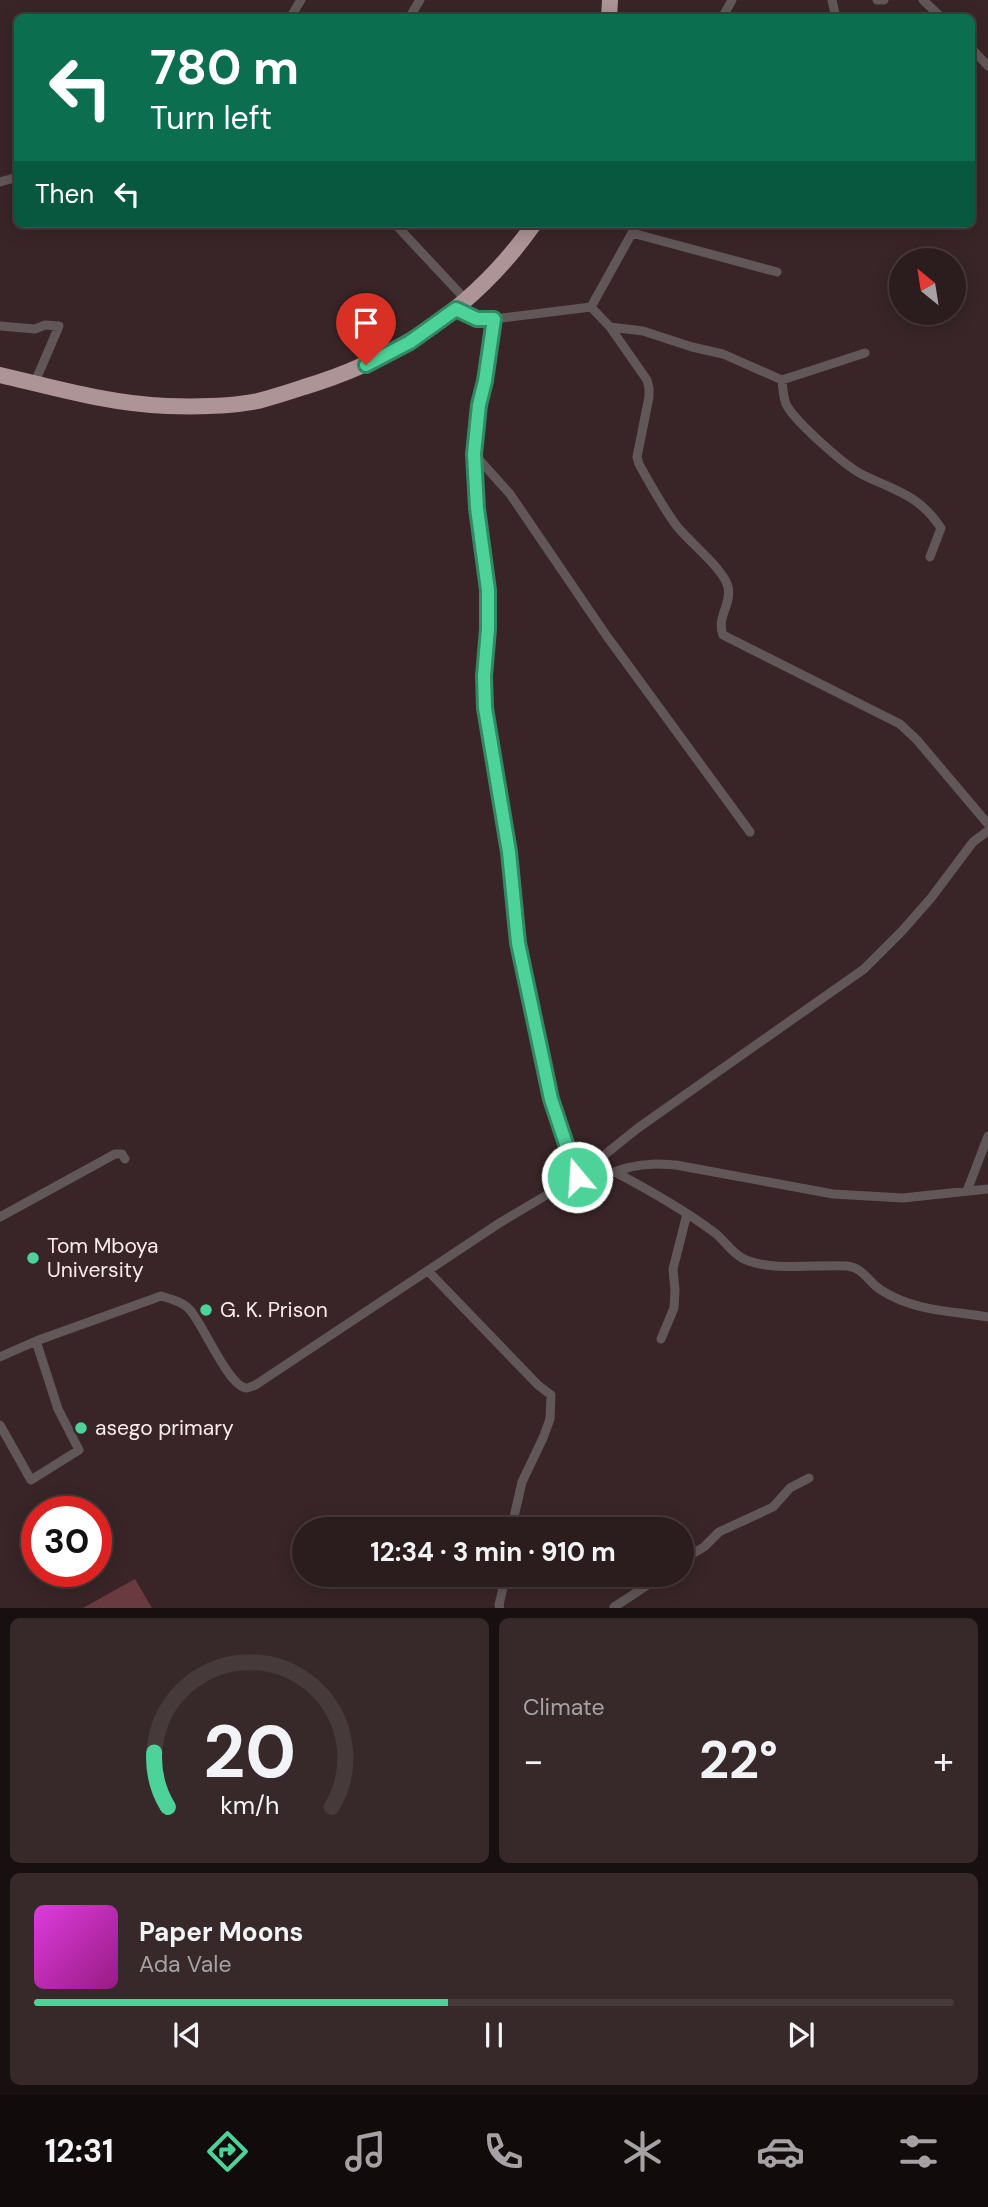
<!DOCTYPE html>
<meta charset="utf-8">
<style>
body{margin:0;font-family:"DM Sans",sans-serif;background:#37292a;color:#f1f3f6;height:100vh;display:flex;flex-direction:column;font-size:26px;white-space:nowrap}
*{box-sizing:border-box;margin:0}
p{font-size:23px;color:#a6a1a4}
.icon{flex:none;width:38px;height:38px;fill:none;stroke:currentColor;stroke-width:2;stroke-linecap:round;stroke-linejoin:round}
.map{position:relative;height:1608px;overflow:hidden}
.panel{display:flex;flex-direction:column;gap:10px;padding:10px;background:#180f10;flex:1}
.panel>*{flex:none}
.top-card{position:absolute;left:14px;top:14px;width:961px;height:214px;border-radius:10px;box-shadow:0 4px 18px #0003,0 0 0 2px #473a3b;background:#0b6e4f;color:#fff;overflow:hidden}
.needle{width:46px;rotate:330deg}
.fabs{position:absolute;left:889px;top:248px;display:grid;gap:14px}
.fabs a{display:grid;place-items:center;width:77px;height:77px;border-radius:50%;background:#2b1c1d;box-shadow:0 4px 18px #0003,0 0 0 2px #473a3b;font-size:35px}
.speed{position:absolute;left:21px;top:1496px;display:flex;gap:14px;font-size:35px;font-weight:700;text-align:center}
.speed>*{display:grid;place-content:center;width:91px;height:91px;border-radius:50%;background:#2b1c1d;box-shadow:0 4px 18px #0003,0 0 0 2px #473a3b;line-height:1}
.speed .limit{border:10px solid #d22;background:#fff;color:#111}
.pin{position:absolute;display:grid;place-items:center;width:60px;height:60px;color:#fff;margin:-72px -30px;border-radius:50% 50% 50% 0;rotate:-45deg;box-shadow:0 0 7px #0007}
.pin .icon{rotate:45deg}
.me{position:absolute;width:77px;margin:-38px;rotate:342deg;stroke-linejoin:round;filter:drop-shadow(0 0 5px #0008)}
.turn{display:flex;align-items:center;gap:24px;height:147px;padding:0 21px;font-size:32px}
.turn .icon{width:91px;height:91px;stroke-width:2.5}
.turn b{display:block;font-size:49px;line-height:60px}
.then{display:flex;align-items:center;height:66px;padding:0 21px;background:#0003;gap:14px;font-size:26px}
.big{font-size:52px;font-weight:700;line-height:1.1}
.panel .widget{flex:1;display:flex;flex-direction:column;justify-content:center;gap:10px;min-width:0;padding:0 24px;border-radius:10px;background:#37292a}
.panel .dial{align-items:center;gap:0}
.dial svg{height:182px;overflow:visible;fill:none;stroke:#473a3b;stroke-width:7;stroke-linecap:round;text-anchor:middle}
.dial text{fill:#f1f3f6;stroke:none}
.song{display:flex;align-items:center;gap:21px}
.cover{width:84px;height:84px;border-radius:10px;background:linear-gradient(135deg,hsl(300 70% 55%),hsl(310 70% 35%))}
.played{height:7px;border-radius:4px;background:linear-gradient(90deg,#4dd39a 45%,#473a3b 45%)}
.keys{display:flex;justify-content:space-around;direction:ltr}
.heat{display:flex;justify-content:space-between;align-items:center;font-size:38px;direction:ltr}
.panel .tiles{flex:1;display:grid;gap:10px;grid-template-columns:1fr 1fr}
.widget:last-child{grid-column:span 2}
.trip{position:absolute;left:292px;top:1517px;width:402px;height:70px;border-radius:35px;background:#2b1c1d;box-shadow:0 4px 18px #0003,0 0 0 2px #473a3b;font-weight:700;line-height:70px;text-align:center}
.tabs{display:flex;height:112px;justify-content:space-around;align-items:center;background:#110b0c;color:#a6a1a4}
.tabs .icon{width:49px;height:49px}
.tabs .selected{color:#4dd39a}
.tabs b{font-size:32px;color:#f1f3f6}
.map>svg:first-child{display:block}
.pitch{fill:#693b41}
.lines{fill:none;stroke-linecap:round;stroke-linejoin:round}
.street{stroke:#625758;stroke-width:9}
.highway{stroke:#ad9496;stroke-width:16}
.route-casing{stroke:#328964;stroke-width:18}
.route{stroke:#4dd39a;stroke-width:12}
.poi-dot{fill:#4dd39a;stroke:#392527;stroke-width:2.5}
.labels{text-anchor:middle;stroke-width:7;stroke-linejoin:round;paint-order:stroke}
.poi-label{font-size:21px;fill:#faeced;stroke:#392527;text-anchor:start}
</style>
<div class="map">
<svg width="988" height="1609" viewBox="0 0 988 1609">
<rect width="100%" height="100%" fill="#392527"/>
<path class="pitch" d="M135,1579l17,29h-69z"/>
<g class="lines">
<path class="street" d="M832,0l4,18
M877,0h7
M923,0l19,18
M290,18l11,-18
M409,18l11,-18
M722,18l10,-18
M971,48l17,18
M0,182l18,-5
M395,224l71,76
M632,233l145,39
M591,307l41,-74 3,-9
M456,309l13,7 16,4 106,-13 19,20 37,53 2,8v9l-12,60 2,7c11,20 23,42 37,61 11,15 49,45 52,62 4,18 -12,30 -5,48l177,89 17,16 71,84
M494,319l-9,62 -6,24 -5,49 3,54 11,82 -3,118 24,144 9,91 33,156 26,78c19,4 36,-6 54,-10 15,-4 29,-3 45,-2l157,29 70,4 85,-9
M0,326l35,3 10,-4 14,1 -24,56
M610,327l33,4 49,16 31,7 59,26c1,8 1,19 5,26 10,17 58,60 76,69 33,16 56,20 78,53l-11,29
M782,380l83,-27
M474,454l36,40 96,141 144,197
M615,1172c34,18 68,37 100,61 9,7 16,19 27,25 25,14 77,6 105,8 17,2 21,16 34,24 32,21 71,21 107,27
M967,1191l21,-55
M0,1217l115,-63h7l3,5
M428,1271l110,114 13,10 -1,24 -7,19 -21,44 -11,48
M661,1339l13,-31 1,-18 -2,-21 14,-55
M0,1357l36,-16 125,-45c10,3 22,6 29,14 13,14 39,78 57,78 1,0 9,-3 10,-4l244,-162 76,-45 61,-49 226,-159 38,-38 29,-33 42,-56 15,-11
M0,1425l31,55 48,-30 -21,-41 -22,-68
M682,1560l22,-13 15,-15 54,-25 17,-19 19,-10
M614,1607l49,-32
M500,1609l-1,-4 7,-30"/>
<path class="highway" d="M609,18l1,-18
M0,375c55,13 111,29 167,31 30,1 61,1 91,-5 15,-4 31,-9 46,-14 94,-28 173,-82 230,-163"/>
</g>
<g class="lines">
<defs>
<path id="route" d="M366,365l44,-23 46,-33 21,10h17l-9,62 -6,24 -5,49 3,54 11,82v39l-4,47 1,32 24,144 9,91 33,156 26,78"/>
</defs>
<use href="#route" class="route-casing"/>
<use href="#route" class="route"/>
</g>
<g class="poi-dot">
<circle cx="33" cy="1258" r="7"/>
<circle cx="206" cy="1310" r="7"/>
<circle cx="81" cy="1428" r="7"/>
</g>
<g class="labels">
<g class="poi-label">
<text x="47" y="1253">Tom Mboya<tspan x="47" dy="24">University</tspan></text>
<text x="220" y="1317">G. K. Prison</text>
<text x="95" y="1435">asego primary</text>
</g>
</g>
</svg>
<div class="fabs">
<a><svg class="needle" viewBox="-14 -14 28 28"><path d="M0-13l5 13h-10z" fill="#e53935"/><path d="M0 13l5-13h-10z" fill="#a6a1a4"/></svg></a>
</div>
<div class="speed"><div class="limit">30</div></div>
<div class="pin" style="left:366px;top:365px;background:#d93025"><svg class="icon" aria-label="arrive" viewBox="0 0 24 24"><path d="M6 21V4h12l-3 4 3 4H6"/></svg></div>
<svg class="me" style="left:577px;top:1177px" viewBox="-20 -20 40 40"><circle r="17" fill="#4dd39a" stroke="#fff" stroke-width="3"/><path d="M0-11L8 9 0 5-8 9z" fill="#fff"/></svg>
<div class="trip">12:34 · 3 min · 910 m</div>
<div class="top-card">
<div class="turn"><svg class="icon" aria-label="left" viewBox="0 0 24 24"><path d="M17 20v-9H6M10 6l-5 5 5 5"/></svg><div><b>780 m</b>Turn left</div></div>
<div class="then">Then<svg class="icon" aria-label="left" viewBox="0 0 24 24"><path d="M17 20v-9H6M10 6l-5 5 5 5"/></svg></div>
</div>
</div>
<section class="panel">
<div class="tiles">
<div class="widget dial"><svg viewBox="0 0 100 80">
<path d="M14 69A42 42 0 1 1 86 69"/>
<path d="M14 69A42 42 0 0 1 8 45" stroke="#4dd39a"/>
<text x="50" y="56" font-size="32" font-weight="700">20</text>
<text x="50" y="72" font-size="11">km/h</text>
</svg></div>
<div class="widget"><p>Climate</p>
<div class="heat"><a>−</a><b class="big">22°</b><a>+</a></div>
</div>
<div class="widget">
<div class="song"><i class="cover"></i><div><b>Paper Moons</b><p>Ada Vale</p></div></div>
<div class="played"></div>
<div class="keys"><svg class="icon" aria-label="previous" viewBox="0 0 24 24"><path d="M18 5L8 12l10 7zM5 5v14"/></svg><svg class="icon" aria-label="pause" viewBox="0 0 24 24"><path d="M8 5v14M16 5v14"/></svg><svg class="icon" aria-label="next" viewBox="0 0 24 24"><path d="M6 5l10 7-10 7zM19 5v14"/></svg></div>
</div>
</div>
</section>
<nav class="tabs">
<b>12:31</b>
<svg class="icon selected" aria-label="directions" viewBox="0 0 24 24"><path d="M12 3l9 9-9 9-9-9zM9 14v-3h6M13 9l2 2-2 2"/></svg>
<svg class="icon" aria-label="music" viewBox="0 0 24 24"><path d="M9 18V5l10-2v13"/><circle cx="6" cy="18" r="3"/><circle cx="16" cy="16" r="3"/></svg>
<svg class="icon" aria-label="phone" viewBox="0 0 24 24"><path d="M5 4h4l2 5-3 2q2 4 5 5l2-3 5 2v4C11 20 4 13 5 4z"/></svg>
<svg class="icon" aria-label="climate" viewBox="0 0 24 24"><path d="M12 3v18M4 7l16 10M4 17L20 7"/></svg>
<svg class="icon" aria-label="car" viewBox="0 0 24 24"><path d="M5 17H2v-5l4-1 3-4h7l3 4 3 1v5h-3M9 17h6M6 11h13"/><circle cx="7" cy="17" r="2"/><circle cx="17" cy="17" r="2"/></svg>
<svg class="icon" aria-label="filters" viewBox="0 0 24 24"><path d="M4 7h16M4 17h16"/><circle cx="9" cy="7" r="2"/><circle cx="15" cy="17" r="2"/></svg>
</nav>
